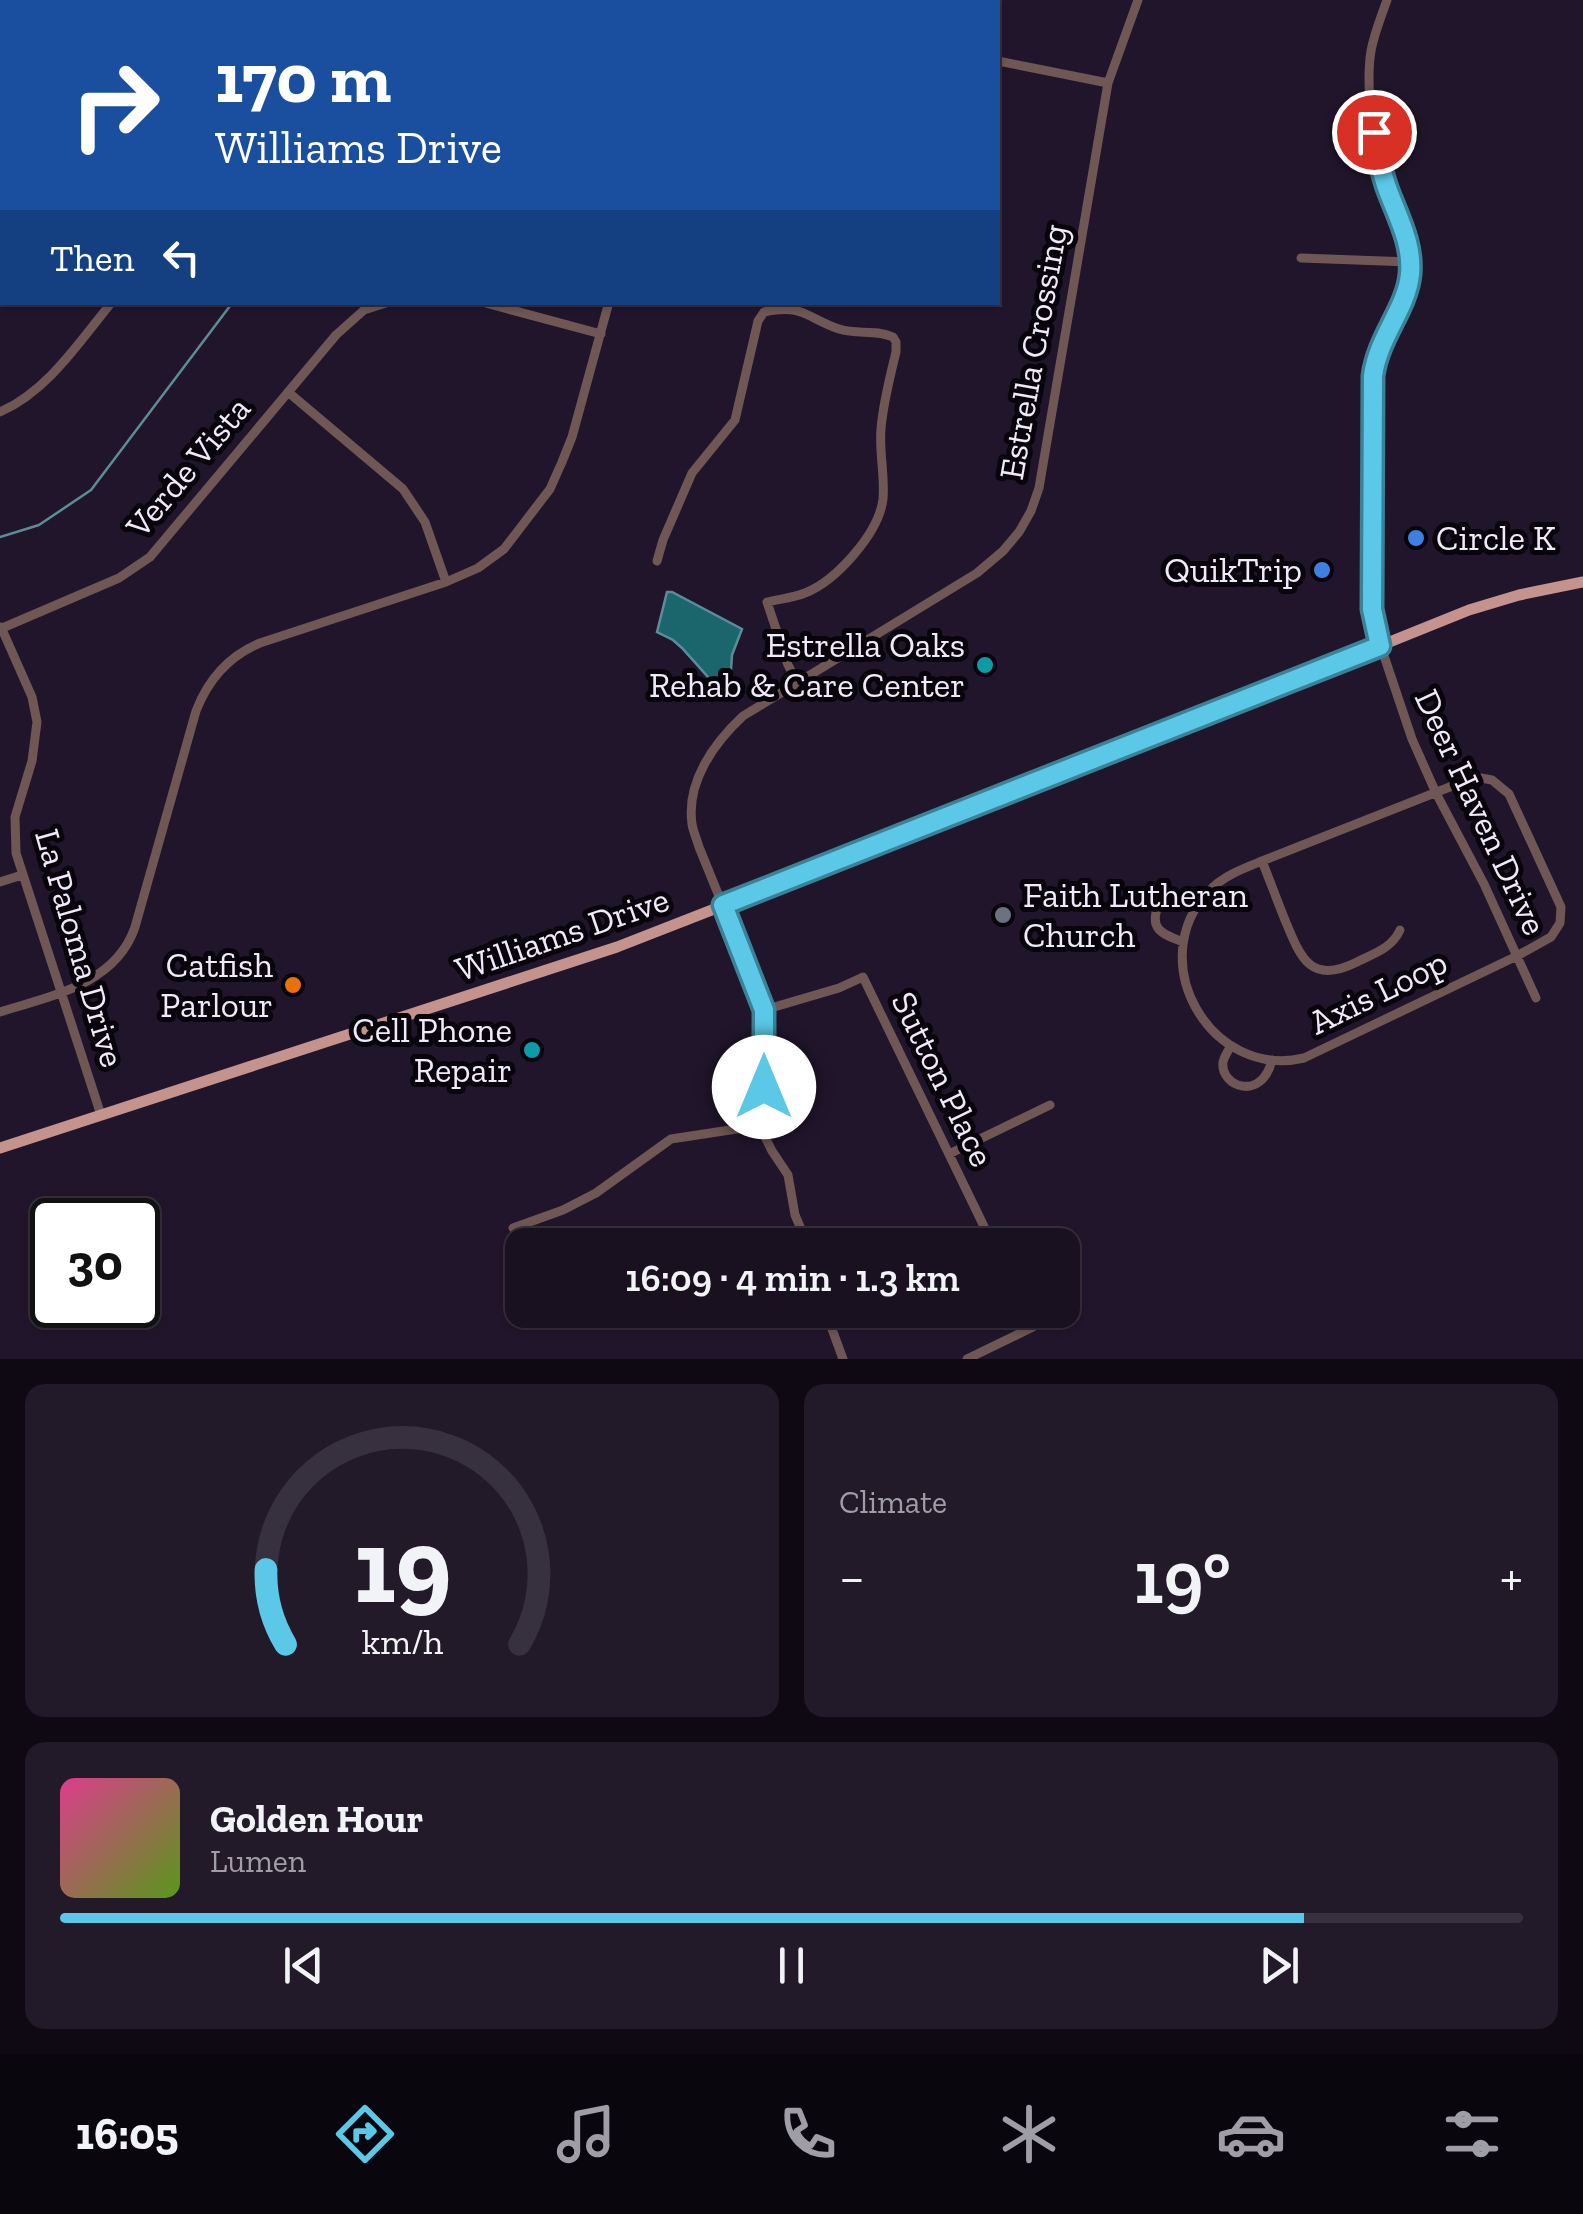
<!DOCTYPE html>
<meta charset="utf-8">
<style>
body{margin:0;font-family:"Zilla Slab",serif;background:#221929;color:#f1f3f6;height:100vh;display:flex;flex-direction:column;font-size:38px;white-space:nowrap}
*{box-sizing:border-box;margin:0}
p{font-size:32px;color:#9f9da5}
.icon{flex:none;width:55px;height:55px;fill:none;stroke:currentColor;stroke-width:2;stroke-linecap:round;stroke-linejoin:round}
.map{position:relative;height:1359px;overflow:hidden}
.panel{display:flex;flex-direction:column;gap:25px;padding:25px;background:#0e0912;flex:1}
.panel>*{flex:none}
.hud{position:absolute;left:0px;top:0px;width:1000px;height:305px;box-shadow:0 2px 8px #0004,0 0 0 2px #37303e;background:#1a4fa0;color:#fff;overflow:hidden}
.speed{position:absolute;left:30px;top:1198px;display:flex;gap:20px;font-size:50px;font-weight:700;text-align:center}
.speed>*{display:grid;place-content:center;width:130px;height:130px;border-radius:50%;background:#191020;box-shadow:0 2px 8px #0004,0 0 0 2px #37303e;line-height:1}
.speed .limit{border:5px solid #111;border-radius:15px;background:#fff;color:#111}
.pin{position:absolute;display:grid;place-items:center;width:85px;height:85px;color:#fff;margin:-42px;border:5px solid #fff;border-radius:50%;box-shadow:0 2px 10px #0007}
.me{position:absolute;width:110px;margin:-55px;rotate:0deg;stroke-linejoin:round;filter:drop-shadow(0 0 8px #0008)}
.turn{display:flex;align-items:center;gap:35px;height:210px;padding:0 50px;font-size:45px}
.turn .icon{width:130px;height:130px;stroke-width:2.5}
.turn b{display:block;font-size:70px;line-height:85px}
.then{display:flex;align-items:center;height:95px;padding:0 50px;background:#0003;gap:20px;font-size:38px}
.big{font-size:75px;font-weight:600;line-height:1.1}
.panel .card{flex:1;display:flex;flex-direction:column;justify-content:center;gap:15px;min-width:0;padding:0 35px;border-radius:20px;background:#221929}
.panel .dial{align-items:center;gap:0}
.dial svg{height:260px;overflow:visible;fill:none;stroke:#37303e;stroke-width:7;stroke-linecap:round;text-anchor:middle}
.dial text{fill:#f1f3f6;stroke:none}
.song{display:flex;align-items:center;gap:30px}
.cover{width:120px;height:120px;border-radius:15px;background:linear-gradient(135deg,hsl(330 70% 55%),hsl(90 70% 35%))}
.played{height:10px;border-radius:5px;background:linear-gradient(90deg,#5bc8e7 85%,#37303e 85%)}
.keys{display:flex;justify-content:space-around;direction:ltr}
.heat{display:flex;justify-content:space-between;align-items:center;font-size:55px;direction:ltr}
.panel .tiles{flex:1;display:grid;gap:25px;grid-template-columns:1fr 1fr}
.card:last-child{grid-column:span 2}
.trip{position:absolute;left:505px;top:1228px;width:575px;height:100px;border-radius:20px;background:#191020;box-shadow:0 2px 8px #0004,0 0 0 2px #37303e;font-weight:600;line-height:100px;text-align:center}
.tabs{display:flex;height:160px;justify-content:space-around;align-items:center;background:#0a060d;color:#9f9da5}
.tabs .icon{width:70px;height:70px}
.tabs .active{color:#5bc8e7}
.tabs b{font-size:45px;color:#f1f3f6}
.map>svg:first-child{display:block}
.water{fill:#1b666d;stroke:#5b8d97;stroke-width:2.5}
.lines{fill:none;stroke-linecap:round;stroke-linejoin:round}
.stream{stroke:#5b8d97;stroke-width:2.5}
.minor{stroke:#6e5754;stroke-width:9}
.major{stroke:#c4938d;stroke-width:11}
.route-casing{stroke:#3b8296;stroke-width:25}
.route{stroke:#5bc8e7;stroke-width:18}
.shop-dot{fill:#3f7fe0;stroke:#08040c;stroke-width:4}
.culture-dot{fill:#0f9aa8;stroke:#08040c;stroke-width:4}
.worship-dot{fill:#6b7280;stroke:#08040c;stroke-width:4}
.food-dot{fill:#e8710a;stroke:#08040c;stroke-width:4}
.labels{text-anchor:middle;stroke-width:10;stroke-linejoin:round;paint-order:stroke}
.street-label{font-size:35px;fill:#f1e9f9;stroke:#08040c}
.poi-label{font-size:35px;fill:#f1e9f9;stroke:#08040c;text-anchor:end}
</style>
<div class="map">
<svg width="1583" height="1359" viewBox="0 0 1583 1359">
<rect width="100%" height="100%" fill="#21152b"/>
<path class="water" d="M667,592h5l70,37 -10,26 -2,29 -6,7 -8,-5 -34,-38 -9,-8 -16,-8z"/>
<g class="lines">
<path class="stream" d="M0,537l39,-12 52,-35 142,-188"/>
<path class="minor" d="M932,0l1,2
M1387,0c-6,17 -13,34 -16,51 -6,36 3,103 16,137 8,23 23,47 23,72 1,42 -32,74 -37,116l-1,233 4,23 36,107 24,54 48,91 52,114
M231,2l24,-2
M585,2l1,-2
M0,30h2
M998,61l110,22
M0,207l2,-1
M1301,258l109,4
M482,302l119,32
M288,392l115,97 22,33 21,60
M0,412c48,-21 79,-70 112,-110
M657,561l6,-21 29,-67 43,-53 23,-99 6,-9c40,-8 41,5 75,17 18,6 36,0 54,8l3,5v10c-6,25 -13,51 -15,77 -2,23 4,47 2,70 -4,34 -47,82 -78,94 -12,5 -26,6 -38,9l21,63 9,17
M1,627l31,70 5,25 -5,39 -17,56 1,36 85,262
M0,629l119,-51 31,-21 186,-222 28,-25 25,-8
M1481,778l11,2 17,14 52,113 -1,16 -9,14 -34,19 -213,102c-93,22 -162,-97 -95,-167 14,-15 33,-22 53,-30l208,-82z
M1262,861c8,20 15,39 23,59 16,39 26,65 72,42 18,-9 35,-14 43,-32
M0,882l22,-7
M1183,942c-21,-8 -35,-13 -24,-38 14,-6 24,-4 39,1
M764,1010l75,-22 24,-11 130,268
M0,1012c51,-16 116,-28 135,-85l61,-216c12,-31 33,-55 64,-68l186,-61 32,-14 26,-19 46,-60 12,-27 10,-25 37,-135
M1231,1046c-2,3 -7,12 -8,16 -3,25 39,40 49,-2
M949,1154l101,-49
M513,1228l50,-18 33,-17 75,-54 92,-14
M808,1245l-13,-30 -7,-40 -16,-24 -7,-14 -2,-12 1,-115 -2,-8 -63,-155c-2,-7 -6,-16 -7,-23 -6,-42 22,-81 51,-108l234,-143 26,-22 16,-19 12,-21 8,-23 69,-405 30,-83
M825,1310l18,49
M967,1359l66,-32 -9,-17"/>
<path class="major" d="M0,1148l617,-201 512,-200 340,-137 50,-15 64,-13"/>
</g>
<g class="lines">
<defs>
<path id="route" d="M764,1087v-77l-41,-105 657,-259 -8,-37 1,-233c5,-39 34,-68 37,-102 3,-32 -14,-60 -24,-89 -6,-18 -9,-35 -12,-53"/>
</defs>
<use href="#route" class="route-casing"/>
<use href="#route" class="route"/>
</g>
<g class="shop-dot">
<circle cx="1416" cy="538" r="10"/>
<circle cx="1322" cy="570" r="10"/>
</g>
<g class="culture-dot">
<circle cx="985" cy="665" r="10"/>
<circle cx="532" cy="1050" r="10"/>
</g>
<circle class="worship-dot" cx="1003" cy="915" r="10"/>
<circle class="food-dot" cx="293" cy="985" r="10"/>
<g class="labels">
<g class="street-label">
<text transform="translate(1033 352) rotate(-80)" y="12">Estrella Crossing</text>
<text transform="translate(188 467) rotate(-50)" y="12">Verde Vista</text>
<text transform="translate(1481 812) rotate(65)" y="12">Deer Haven Drive</text>
<text transform="translate(562 934) rotate(-19)" y="12">Williams Drive</text>
<text transform="translate(80 948) rotate(74)" y="12">La Paloma Drive</text>
<text transform="translate(1378 992) rotate(-26)" y="12">Axis Loop</text>
<text transform="translate(943 1079) rotate(64)" y="12">Sutton Place</text>
</g>
<g class="poi-label">
<text x="1436" y="550" text-anchor="start">Circle K</text>
<text x="1302" y="582">QuikTrip</text>
<text x="965" y="657">Estrella Oaks<tspan x="965" dy="40">Rehab &amp; Care Center</tspan></text>
<text x="1023" y="907" text-anchor="start">Faith Lutheran<tspan x="1023" dy="40">Church</tspan></text>
<text x="273" y="977">Catfish<tspan x="273" dy="40">Parlour</tspan></text>
<text x="512" y="1042">Cell Phone<tspan x="512" dy="40">Repair</tspan></text>
</g>
</g>
</svg>
<div class="speed"><div class="limit">30</div></div>
<div class="pin" style="left:1374px;top:132px;background:#d93025"><svg class="icon" aria-label="arrive" viewBox="0 0 24 24"><path d="M6 21V4h12l-3 4 3 4H6"/></svg></div>
<svg class="me" style="left:764px;top:1087px" viewBox="-20 -20 40 40"><circle r="19" fill="#fff"/><path d="M0-13L10 11 0 6-10 11z" fill="#5bc8e7"/></svg>
<div class="trip">16:09 · 4 min · 1.3 km</div>
<div class="hud">
<div class="turn"><svg class="icon" aria-label="right" viewBox="0 0 24 24"><path d="M7 20v-9h11M14 6l5 5-5 5"/></svg><div><b>170 m</b>Williams Drive</div></div>
<div class="then">Then<svg class="icon" aria-label="left" viewBox="0 0 24 24"><path d="M17 20v-9H6M10 6l-5 5 5 5"/></svg></div>
</div>
</div>
<section class="panel">
<div class="tiles">
<div class="card dial"><svg viewBox="0 0 100 80">
<path d="M14 69A42 42 0 1 1 86 69"/>
<path d="M14 69A42 42 0 0 1 8 46" stroke="#5bc8e7"/>
<text x="50" y="56" font-size="32" font-weight="700">19</text>
<text x="50" y="72" font-size="11">km/h</text>
</svg></div>
<div class="card"><p>Climate</p>
<div class="heat"><a>−</a><b class="big">19°</b><a>+</a></div>
</div>
<div class="card">
<div class="song"><i class="cover"></i><div><b>Golden Hour</b><p>Lumen</p></div></div>
<div class="played"></div>
<div class="keys"><svg class="icon" aria-label="previous" viewBox="0 0 24 24"><path d="M18 5L8 12l10 7zM5 5v14"/></svg><svg class="icon" aria-label="pause" viewBox="0 0 24 24"><path d="M8 5v14M16 5v14"/></svg><svg class="icon" aria-label="next" viewBox="0 0 24 24"><path d="M6 5l10 7-10 7zM19 5v14"/></svg></div>
</div>
</div>
</section>
<nav class="tabs">
<b>16:05</b>
<svg class="icon active" aria-label="directions" viewBox="0 0 24 24"><path d="M12 3l9 9-9 9-9-9zM9 14v-3h6M13 9l2 2-2 2"/></svg>
<svg class="icon" aria-label="music" viewBox="0 0 24 24"><path d="M9 18V5l10-2v13"/><circle cx="6" cy="18" r="3"/><circle cx="16" cy="16" r="3"/></svg>
<svg class="icon" aria-label="phone" viewBox="0 0 24 24"><path d="M5 4h4l2 5-3 2q2 4 5 5l2-3 5 2v4C11 20 4 13 5 4z"/></svg>
<svg class="icon" aria-label="climate" viewBox="0 0 24 24"><path d="M12 3v18M4 7l16 10M4 17L20 7"/></svg>
<svg class="icon" aria-label="car" viewBox="0 0 24 24"><path d="M5 17H2v-5l4-1 3-4h7l3 4 3 1v5h-3M9 17h6M6 11h13"/><circle cx="7" cy="17" r="2"/><circle cx="17" cy="17" r="2"/></svg>
<svg class="icon" aria-label="filters" viewBox="0 0 24 24"><path d="M4 7h16M4 17h16"/><circle cx="9" cy="7" r="2"/><circle cx="15" cy="17" r="2"/></svg>
</nav>
